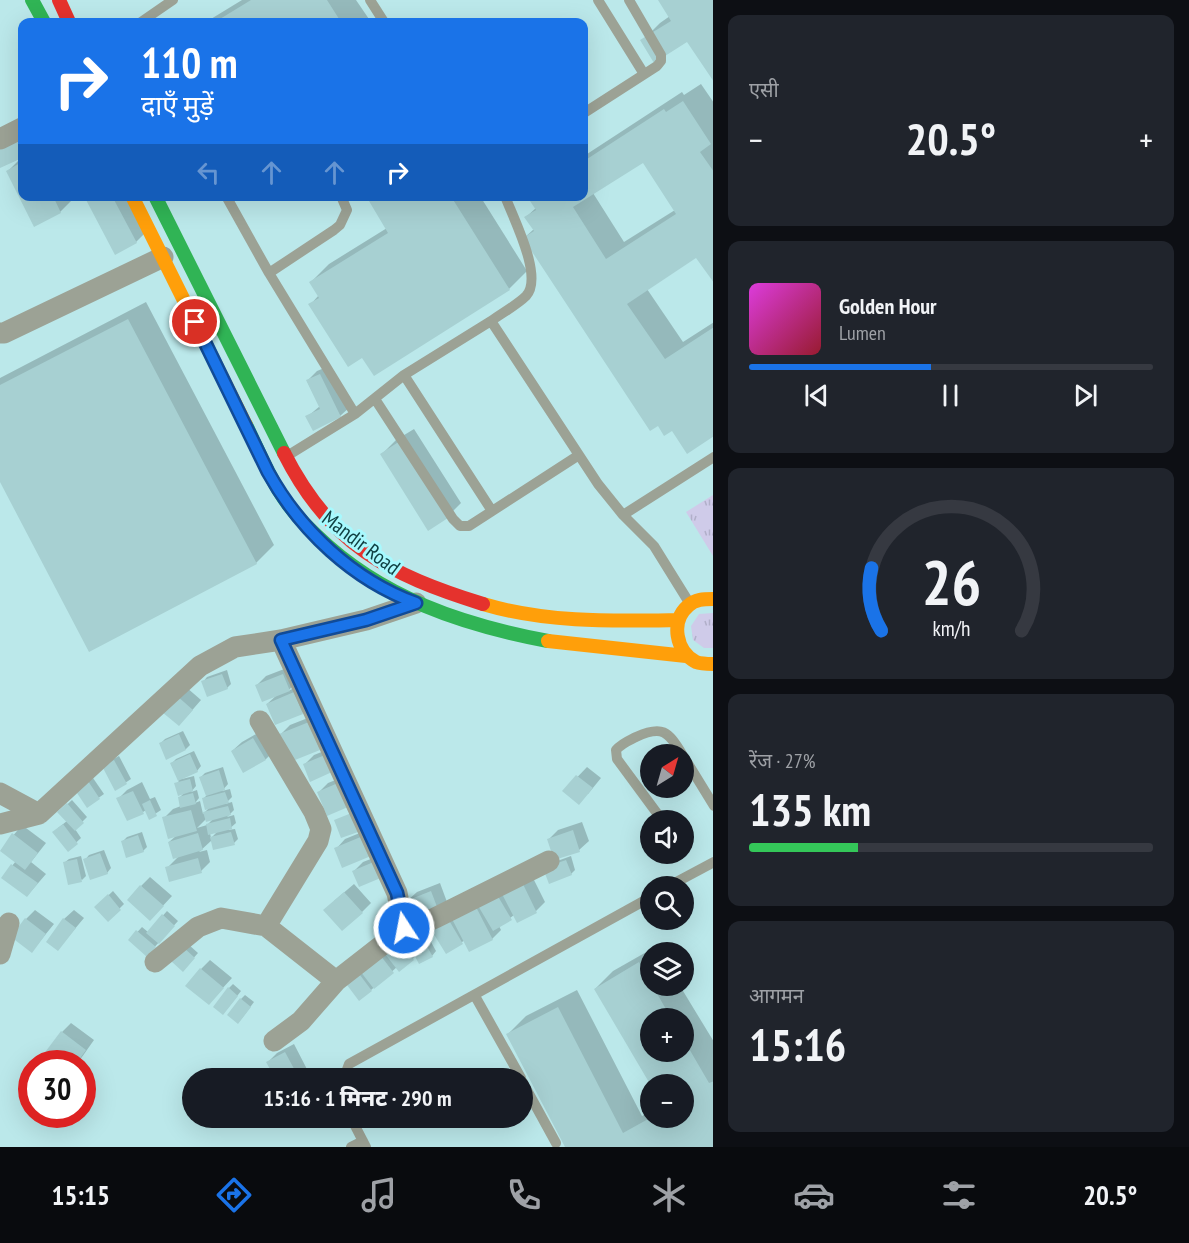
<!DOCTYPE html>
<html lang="hi">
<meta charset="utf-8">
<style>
body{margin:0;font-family:"PT Sans Narrow","Noto Sans Devanagari",sans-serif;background:#20242c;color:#f1f3f6;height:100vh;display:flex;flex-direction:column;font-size:22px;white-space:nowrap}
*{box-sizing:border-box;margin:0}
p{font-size:20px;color:#9ea1a6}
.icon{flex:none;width:33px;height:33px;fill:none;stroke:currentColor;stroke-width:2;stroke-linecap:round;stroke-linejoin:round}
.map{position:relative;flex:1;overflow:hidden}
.details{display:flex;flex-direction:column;gap:15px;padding:15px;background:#0d0f14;width:476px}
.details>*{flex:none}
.banner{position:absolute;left:18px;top:18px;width:570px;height:183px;border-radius:12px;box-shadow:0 6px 24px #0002;background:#1a73e8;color:#fff;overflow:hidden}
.needle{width:39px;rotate:37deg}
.controls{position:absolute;left:640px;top:744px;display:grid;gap:12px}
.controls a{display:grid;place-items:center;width:54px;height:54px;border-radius:50%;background:#171b24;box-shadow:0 6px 24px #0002;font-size:30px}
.speed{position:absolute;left:18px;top:1050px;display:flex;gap:12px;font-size:30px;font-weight:700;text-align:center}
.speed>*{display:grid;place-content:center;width:78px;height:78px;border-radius:50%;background:#171b24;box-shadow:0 6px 24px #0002;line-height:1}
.speed .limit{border:9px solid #d22;background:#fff;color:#111}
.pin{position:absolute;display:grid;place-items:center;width:51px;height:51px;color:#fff;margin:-26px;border:3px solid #fff;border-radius:50%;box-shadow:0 2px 6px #0007}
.me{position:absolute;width:66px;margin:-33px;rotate:349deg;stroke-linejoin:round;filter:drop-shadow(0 0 4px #0008)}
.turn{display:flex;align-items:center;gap:21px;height:126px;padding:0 24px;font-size:27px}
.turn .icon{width:78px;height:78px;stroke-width:2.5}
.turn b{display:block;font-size:42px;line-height:51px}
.lanes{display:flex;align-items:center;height:57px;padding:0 24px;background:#0003;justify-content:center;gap:30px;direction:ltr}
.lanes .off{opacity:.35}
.big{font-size:45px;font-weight:800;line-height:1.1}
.details .tile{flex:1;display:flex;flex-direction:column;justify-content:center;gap:9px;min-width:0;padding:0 21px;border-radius:12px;background:#20242c}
.details .dial{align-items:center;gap:0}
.dial svg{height:156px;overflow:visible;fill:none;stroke:#363941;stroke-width:7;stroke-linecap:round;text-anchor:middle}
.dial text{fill:#f1f3f6;stroke:none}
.song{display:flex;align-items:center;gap:18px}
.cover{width:72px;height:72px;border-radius:9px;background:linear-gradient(135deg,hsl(300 70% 55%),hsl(350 70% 35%))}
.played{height:6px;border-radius:3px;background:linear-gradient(90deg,#1a73e8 45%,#363941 45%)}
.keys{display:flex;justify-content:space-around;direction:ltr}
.heat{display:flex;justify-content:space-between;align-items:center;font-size:33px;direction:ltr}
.charge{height:9px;border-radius:4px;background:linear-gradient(90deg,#34c759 27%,#363941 0)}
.trip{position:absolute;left:182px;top:1068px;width:351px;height:60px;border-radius:30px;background:#171b24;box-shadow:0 6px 24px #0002;font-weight:800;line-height:60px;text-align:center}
.tab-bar{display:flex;height:96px;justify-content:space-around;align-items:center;background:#090b0e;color:#9ea1a6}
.tab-bar .icon{width:42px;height:42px}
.tab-bar .selected{color:#1a73e8}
.tab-bar b{font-size:27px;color:#f1f3f6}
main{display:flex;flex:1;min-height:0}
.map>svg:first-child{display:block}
.grass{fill:url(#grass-tufts)}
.shadow{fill:#0003;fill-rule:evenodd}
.building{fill:#a7d0d2;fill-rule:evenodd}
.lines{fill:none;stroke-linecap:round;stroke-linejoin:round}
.lane{stroke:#9ca295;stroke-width:10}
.street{stroke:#9ca295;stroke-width:21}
.fast{stroke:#30b455;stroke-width:14}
.slow{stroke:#ff9f0a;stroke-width:14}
.jam{stroke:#e5322d;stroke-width:14}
.route-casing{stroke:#114b97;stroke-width:15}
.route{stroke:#1a73e8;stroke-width:10}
.labels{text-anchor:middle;stroke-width:6;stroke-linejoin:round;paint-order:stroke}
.street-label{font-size:21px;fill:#0f3f42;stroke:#a7f9fe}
</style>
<main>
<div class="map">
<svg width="714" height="1147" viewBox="0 0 714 1147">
<defs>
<pattern id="grass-tufts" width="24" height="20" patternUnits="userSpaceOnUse" patternTransform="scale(1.5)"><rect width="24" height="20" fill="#cfcbe9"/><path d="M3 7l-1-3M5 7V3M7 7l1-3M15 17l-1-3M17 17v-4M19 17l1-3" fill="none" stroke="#b1afc9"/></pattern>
</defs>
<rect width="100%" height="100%" fill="#bbe8ea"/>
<path class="grass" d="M713,495v61l-27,-44z
M713,613v35h-9l-11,-8 -2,-14 8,-12z"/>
<path class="shadow" d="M242,0h114l15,22h-165z
M660,0h54l-26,40 -46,1 18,-18 10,-7z
M701,84l13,19v177l-17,-25 -50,34 36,53 31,-20v112l-42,-5 -148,-191 10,-9 -8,-12 10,-9 -6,-10 1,-2h53v-40l98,-64 2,3zM644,161l31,49 -51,32 -31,-49z
M22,124v72h51l1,2 -14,14 -25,13 -27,-54 13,-13 -21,9z
M86,196h47l17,32 -14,14z
M367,196h113l47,75 -18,18 -135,85 -11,-18 -53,-51 9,-10 -8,-13 18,-18 58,-36z
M146,302l128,243 -18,18 -256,-84v-101z
M329,366l21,41 -10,9 -33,1 13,-11 -13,-25 10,-10z
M414,429l47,74 -14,14 -65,-63 14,-14z
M292,666l6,14 -10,11 15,-7 8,20 -9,9 -35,-9 11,-10 -21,-9 9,-9z
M227,670l4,14 -4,4 -24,-6 4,-5z
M186,687l15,13 -13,15 -11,-19z
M318,714l1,34 -38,-14 9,-9z
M263,730l12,20 -9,9 -22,12 -12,-20 10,-9z
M183,731l7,14 -4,4 -19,9 -6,-15 4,-4z
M334,747l6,15 -35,2 9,-9z
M194,751l7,15 -4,5 -15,6v2l12,-3 2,10 -5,6 6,-2 2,8 -4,5 5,-2 3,13 8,-8 -8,-7 4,-4 -6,-18 4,-4 18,-6 5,17 -6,7 8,-2 2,8 -7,7 7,-2 2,8 -7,7 7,-2 2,8 -8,7 7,-1 3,10 -4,4 -22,-3 -13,12 8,-2 3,12 -9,9 -34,-3 12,-12 -10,-14 8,-7 -13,-17 9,-9 8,-3 -2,-8 6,-6 -9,-8 3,-3 -8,-17 5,-5zM214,818l-7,7 -10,3 9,-9zM219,830l-8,8 -1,-5z
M119,756l12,23 -15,10 -8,-27z
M587,767l14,11 -13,16 -24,-3z
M348,775l-1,31 -28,-14 9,-9z
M93,778l11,16 -17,12 -6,-20z
M142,782l8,17 5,-2 6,13 -12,8 -3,-8 -3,2 -25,-13 9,-9z
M72,800l15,17 -12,12 6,9 -13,12 -10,-22 9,-7 -8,-9z
M582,822l7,19 -10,9 -30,-11 9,-9z
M22,825l24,18 -15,19 15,12 -19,22 -24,-19 13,-16 -15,-11z
M372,828l7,18 -43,3 9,-10z
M142,832l5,15 -4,4 -21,-9 5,-5z
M104,850l7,18 -4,5 -22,-13 4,-5z
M386,853l-27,32 -5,-14 9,-9z
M81,856l5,20 -4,4 -18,-17 5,-4z
M571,856l4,14 -4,4 -22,-10z
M531,874l14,28 -9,9 -22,4 -15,11 2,4 -9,9 -27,1 -18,12 -15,-24z
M150,877l22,19 -13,14 -18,-24z
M440,883l7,19 -9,9 -31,-10 10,-9z
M354,884l17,19 -9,9 -28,-11z
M113,891l11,13 -16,16 -12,-13z
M35,910l19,14 -22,27 -6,-32z
M74,910l10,8 -26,31 6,-30z
M167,911l11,10 -27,30 -21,-11 12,-13 6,5z
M425,931l11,20 -4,5h-16l-17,14 -2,-3 -26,23 -25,-9 47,-40z
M188,944l10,9 -15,17 1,-22z
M657,946l4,6h-10v34h29l34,56v105h-148l-58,-113 18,-18 51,-26 65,126 9,-5v7h33v-34h-33l-56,-95 18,-18zM651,1018h33v34h-33z
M210,960l22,18 -23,25 -8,-34z
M233,984l8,7 -14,18 2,-21z
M245,995l9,7 -12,16 -1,-19z
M71,1023l23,17 -17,24h-21l6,-32z
M294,1044l17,33 -2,1h-32l-9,-16 9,-9z"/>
<path class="building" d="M251,0h76l14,22h-126z
M658,0h56v82l-27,-40 -33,21 -14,-23 31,-19z
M683,101l28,43 -11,8 14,20v111l-18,-25 -69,46 38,55 49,-32v109l-27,18 -15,-23 -8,5 -6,-10 -8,5 -127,-193 11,-7 -10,-14 12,-7 -8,-12 56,-2v-35l80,-52 2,3zM643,163l33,51 -70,45 -33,-52z
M22,130v28l-22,10v-28z
M22,162v34h31l8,17 -27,14 -28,-56z
M84,196h28l25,47 -22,12z
M366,196h88l-2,2 58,92 -136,86 -12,-18 -14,9 -40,-63 11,-6 -10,-16 79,-49z
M128,319l129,245 -168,88 -89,-170v-97z
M320,374l21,43 -28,14 -8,-15 15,-7 -14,-29z
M400,441l48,77 -20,13 -48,-77z
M222,674l6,15 -21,8 -6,-16z
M283,674l7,17 -28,11 -7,-17z
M294,692l9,22 -28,11 -9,-21z
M176,695l17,15 -14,16 -17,-14z
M309,722l11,28 -30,12 -11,-28z
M179,734l7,16 -20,10 -7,-17z
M253,738l13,22 -23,13 -12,-22z
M190,754l8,18 -20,9 -8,-18z
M325,755l7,17 -22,10 -7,-18z
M114,760l13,24 -12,7 -13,-25z
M219,770l6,20 -19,6 -7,-19z
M576,775l17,13 -14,17 -17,-14z
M190,779l3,12 -15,5 -4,-13z
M88,781l12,18 -13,9 -12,-18z
M338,783l10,24 -21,9 -10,-24z
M133,791l11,23 -17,7 -11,-23z
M225,792l4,11 -24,7 -3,-12z
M193,793l3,11 -16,4 -2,-11z
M150,800l7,16 -8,4 -7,-16z
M67,803l17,20 -9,8 -18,-19z
M228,806l3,9 -25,7 -3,-10z
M191,810l6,21 -29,8 -6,-22z
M354,812l7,19 -20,7 -7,-18z
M230,818l2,11 -24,6 -2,-11z
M63,824l15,20 -10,8 -16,-20z
M573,830l7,22 -26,8 -7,-21z
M231,832l4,13 -22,5 -3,-13z
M12,833l26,20 -13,17 -25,-19z
M198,833l5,17 -30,9 -5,-17z
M138,835l6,17 -18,6 -5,-17z
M363,836l8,20 -29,12 -8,-20z
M100,853l8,21 -18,6 -7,-21z
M198,858l4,15 -33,9 -4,-15z
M77,859l5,23 -14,3 -5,-23z
M566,860l6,15 -23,9 -6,-16z
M376,861l7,16 -24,10 -7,-16z
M11,864l27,19 -11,14 -26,-19z
M522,882l15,31 -20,10 -16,-31z
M140,885l24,21 -14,15 -23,-21z
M431,891l8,21 -25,10 -8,-21z
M344,892l19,21 -21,18 -19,-21z
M496,893l16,27 -19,11 -16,-27z
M108,894l13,16 -13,12 -14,-15z
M475,905l18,35 -24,12 -18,-35z
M162,914l13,12 -16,18 -13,-11z
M447,917l16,27 -17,10 -16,-26z
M25,918l21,16 -14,19 -21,-16z
M63,918l13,10 -18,23 -12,-9z
M136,930l20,17 -9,10 -19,-17z
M420,934l13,23 -14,7 -12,-23z
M397,938l17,22 -15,12 -17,-22z
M183,947l12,11 -12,14 -12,-11z
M377,951l17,22 -20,16 -17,-22z
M639,962l32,56h-20v34h33v-12l25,43 5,-2v66h-149l-59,-113 52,-27 65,126 27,-15h34v-34h-34l-56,-95z
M200,968l24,20 -15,17 -24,-19z
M357,971l15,20 -13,10 -15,-20z
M228,987l10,9 -15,19 -10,-8z
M240,998l11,9 -13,17 -11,-9z
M61,1031l25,19 -10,14h-22l-11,-9z
M285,1052l14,26h-24l-9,-16z"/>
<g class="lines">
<path class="lane" d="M370,0l14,22
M598,0l46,74
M141,22l32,-22
M584,113l73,-47 4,-5v-6l-32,-55
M226,196l43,77
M341,196l6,14 -7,15 -6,5 -65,43 86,141
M505,196c8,22 39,81 21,100 -9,9 -24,17 -35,25l107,163 25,31 31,31 36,58
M404,375l88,136
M375,399l78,120 7,7h9l110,-71
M287,456l68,-42 49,-39 87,-54
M623,515l91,-58
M684,757l30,49
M662,820l-45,-61 -1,-9c6,-7 12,-9 20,-13 26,-12 32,-6 46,17
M669,886l45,-24
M475,996l46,82
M344,1078l5,-14 302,-167
M522,1081l34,62
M351,1118l15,29
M351,1147l12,-6"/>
<path class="street" d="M0,139l22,-11
M0,333h4l159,-76
M260,721l54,91 7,17 -3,12 -52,85 70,55
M0,793l39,21
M0,824l39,-10 161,-148 35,-19 46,-7 85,-20 50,-17
M404,928l16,-3 15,-7 114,-57
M0,954l9,-31
M155,962l43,-35 23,-9 45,8
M274,1041l27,-20 35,-40 68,-53 -7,-35 -116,-253"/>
<path class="fast" d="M32,0l12,22
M155,196l129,257
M246,425c11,22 20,45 33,66 10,17 24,32 38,45 64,62 146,89 231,105"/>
<path class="slow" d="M132,196l114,229
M714,599c-10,0 -19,0 -26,7 -18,15 -12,46 8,56 5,2 12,2 18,2
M483,604c64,19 129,17 195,16
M548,641l138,15"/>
<path class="jam" d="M59,0l10,22
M284,453c47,93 104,121 199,151"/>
</g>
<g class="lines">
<defs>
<path id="route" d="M195,322l73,150c32,58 85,108 148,131l-50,17 -85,20 116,253 7,35"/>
</defs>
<use href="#route" class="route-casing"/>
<use href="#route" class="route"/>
</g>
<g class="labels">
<g class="street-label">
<text transform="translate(361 543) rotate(37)" y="7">Mandir Road</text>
</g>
</g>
</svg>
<div class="controls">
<a><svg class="needle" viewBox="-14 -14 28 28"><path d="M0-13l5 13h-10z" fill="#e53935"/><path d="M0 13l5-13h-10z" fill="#9ea1a6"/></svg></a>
<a><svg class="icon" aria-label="sound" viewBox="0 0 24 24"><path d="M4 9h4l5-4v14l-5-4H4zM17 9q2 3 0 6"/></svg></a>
<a><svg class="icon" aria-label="search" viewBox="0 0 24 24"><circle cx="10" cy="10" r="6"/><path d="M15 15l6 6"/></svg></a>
<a><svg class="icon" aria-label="layers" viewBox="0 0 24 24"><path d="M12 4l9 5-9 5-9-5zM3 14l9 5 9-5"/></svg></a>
<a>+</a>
<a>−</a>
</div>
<div class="speed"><div class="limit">30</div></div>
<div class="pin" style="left:195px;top:322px;background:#d93025"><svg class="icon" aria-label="arrive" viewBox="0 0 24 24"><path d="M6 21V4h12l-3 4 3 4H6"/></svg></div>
<svg class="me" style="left:404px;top:928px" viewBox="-20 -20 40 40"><circle r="17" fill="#1a73e8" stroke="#fff" stroke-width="3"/><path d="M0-11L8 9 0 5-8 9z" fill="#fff"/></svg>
<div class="trip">15:16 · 1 मिनट · 290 m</div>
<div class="banner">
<div class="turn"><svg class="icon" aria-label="right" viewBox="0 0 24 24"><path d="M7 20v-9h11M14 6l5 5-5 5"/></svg><div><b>110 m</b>दाएँ मुड़ें</div></div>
<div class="lanes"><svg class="icon off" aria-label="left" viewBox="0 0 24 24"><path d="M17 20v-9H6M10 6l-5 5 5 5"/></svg><svg class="icon off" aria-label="ahead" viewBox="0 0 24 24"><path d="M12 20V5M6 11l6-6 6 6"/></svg><svg class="icon off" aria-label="ahead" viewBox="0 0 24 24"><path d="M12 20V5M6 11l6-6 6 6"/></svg><svg class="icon" aria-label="right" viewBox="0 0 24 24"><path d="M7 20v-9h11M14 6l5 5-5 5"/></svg></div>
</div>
</div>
<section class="details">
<div class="tile"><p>एसी</p>
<div class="heat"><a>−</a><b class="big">20.5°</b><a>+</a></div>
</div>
<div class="tile">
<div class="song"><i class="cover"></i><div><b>Golden Hour</b><p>Lumen</p></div></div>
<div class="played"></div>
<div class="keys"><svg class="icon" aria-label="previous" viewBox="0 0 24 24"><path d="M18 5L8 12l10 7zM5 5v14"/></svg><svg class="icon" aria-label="pause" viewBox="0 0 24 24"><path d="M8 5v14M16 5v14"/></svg><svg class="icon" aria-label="next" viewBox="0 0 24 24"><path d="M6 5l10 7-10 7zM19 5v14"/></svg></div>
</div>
<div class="tile dial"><svg viewBox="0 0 100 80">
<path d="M14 69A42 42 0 1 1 86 69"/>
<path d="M14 69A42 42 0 0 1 9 37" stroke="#1a73e8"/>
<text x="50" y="56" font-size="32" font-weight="700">26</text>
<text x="50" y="72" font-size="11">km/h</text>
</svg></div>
<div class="tile"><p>रेंज · 27%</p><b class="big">135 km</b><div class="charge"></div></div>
<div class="tile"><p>आगमन</p><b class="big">15:16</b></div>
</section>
</main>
<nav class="tab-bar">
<b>15:15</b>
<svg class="icon selected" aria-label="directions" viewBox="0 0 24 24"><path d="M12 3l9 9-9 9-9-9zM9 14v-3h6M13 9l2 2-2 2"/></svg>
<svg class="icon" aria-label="music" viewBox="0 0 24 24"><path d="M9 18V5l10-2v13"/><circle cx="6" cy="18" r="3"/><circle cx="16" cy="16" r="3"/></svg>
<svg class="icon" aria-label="phone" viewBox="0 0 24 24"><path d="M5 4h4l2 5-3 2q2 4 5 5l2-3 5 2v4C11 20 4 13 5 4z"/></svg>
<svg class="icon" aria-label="climate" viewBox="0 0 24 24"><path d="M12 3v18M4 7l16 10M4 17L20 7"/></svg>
<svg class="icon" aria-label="car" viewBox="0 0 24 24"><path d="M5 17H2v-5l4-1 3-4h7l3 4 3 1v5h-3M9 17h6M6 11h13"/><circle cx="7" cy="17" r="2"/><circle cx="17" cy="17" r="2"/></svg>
<svg class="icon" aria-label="filters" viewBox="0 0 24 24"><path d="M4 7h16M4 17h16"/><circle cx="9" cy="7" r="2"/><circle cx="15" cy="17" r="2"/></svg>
<b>20.5°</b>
</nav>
